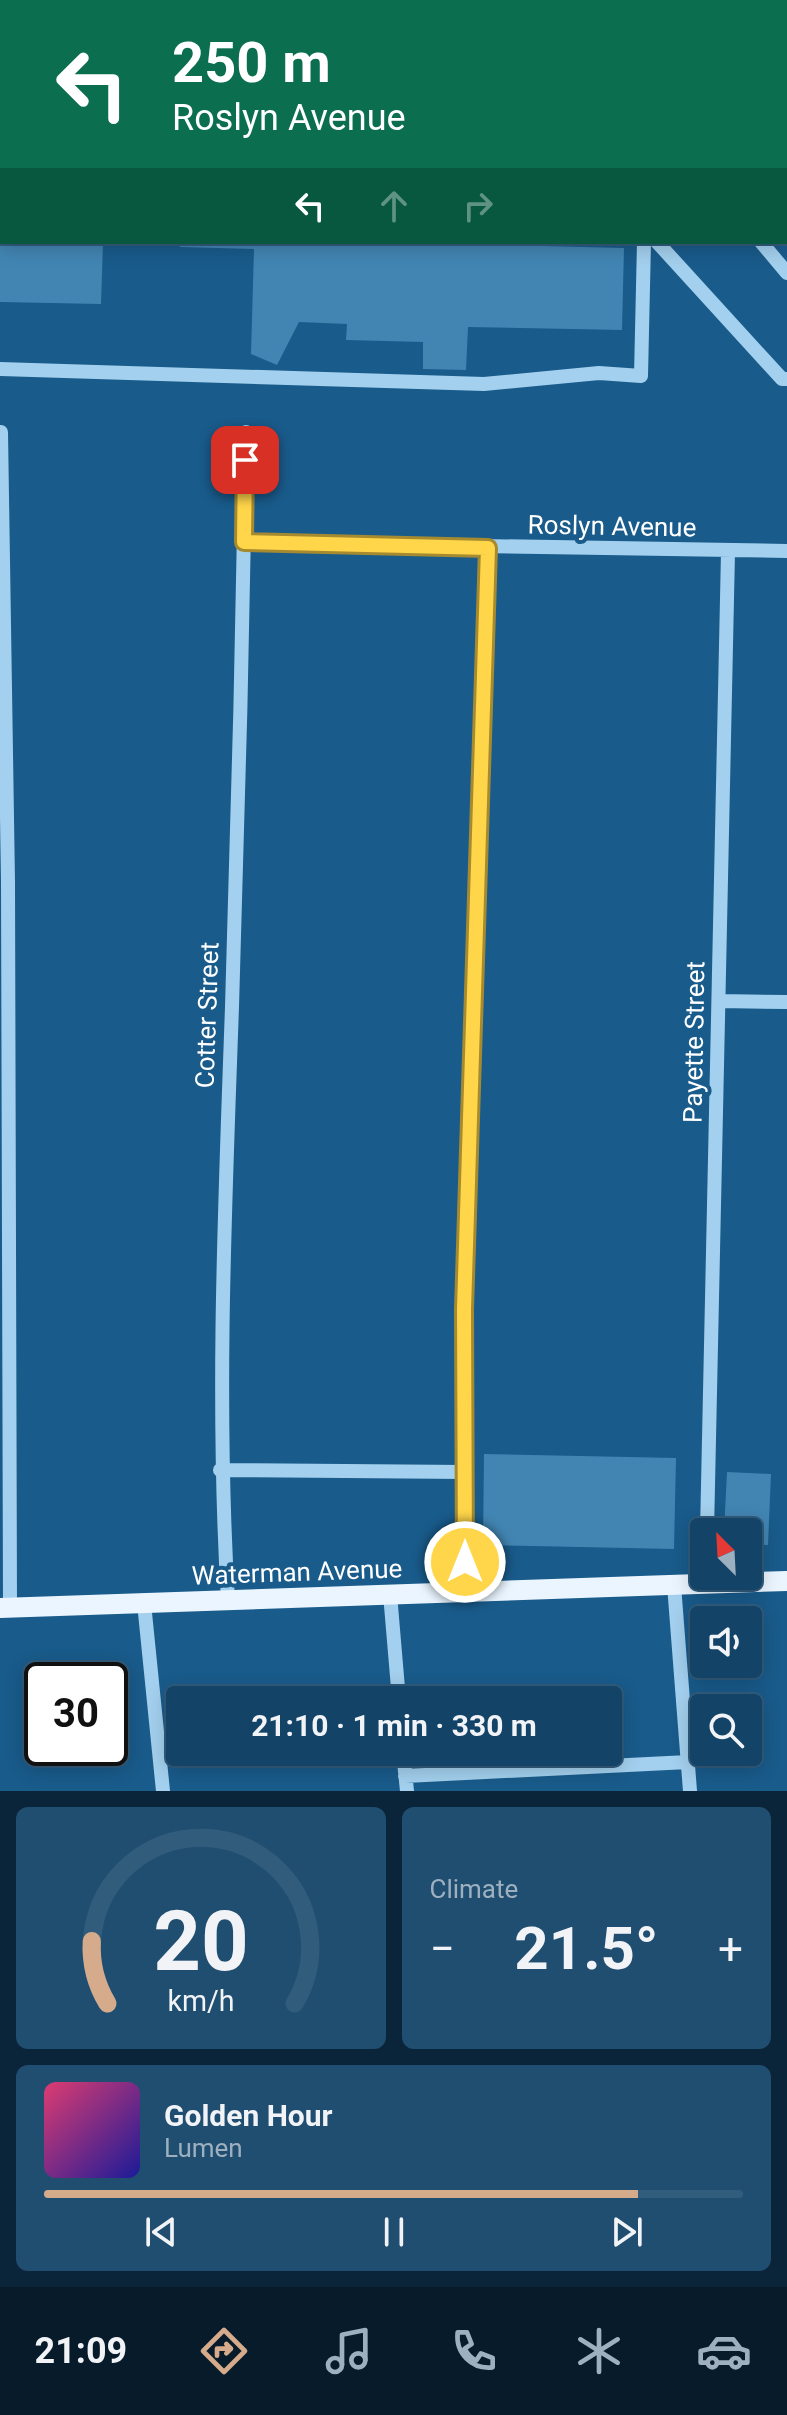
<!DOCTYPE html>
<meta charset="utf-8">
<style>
body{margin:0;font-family:Roboto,sans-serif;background:#204e71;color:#f1f3f6;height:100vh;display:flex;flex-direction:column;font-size:30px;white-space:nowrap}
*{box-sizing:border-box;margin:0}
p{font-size:26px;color:#9db0c0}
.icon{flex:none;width:44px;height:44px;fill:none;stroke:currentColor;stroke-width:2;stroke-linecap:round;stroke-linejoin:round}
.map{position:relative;height:1791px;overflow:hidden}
.drawer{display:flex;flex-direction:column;gap:16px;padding:16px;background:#0a2539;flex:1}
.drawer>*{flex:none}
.banner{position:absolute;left:0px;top:0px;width:788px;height:244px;box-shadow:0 4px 20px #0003,0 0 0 2px #325c7c;background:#0b6e4f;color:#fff;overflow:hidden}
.needle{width:52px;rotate:336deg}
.controls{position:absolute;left:690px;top:1518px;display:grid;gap:16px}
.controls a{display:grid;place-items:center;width:72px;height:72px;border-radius:8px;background:#134468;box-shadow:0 4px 20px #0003,0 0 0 2px #325c7c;font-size:40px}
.speed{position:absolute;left:24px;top:1662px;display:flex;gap:16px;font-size:40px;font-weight:700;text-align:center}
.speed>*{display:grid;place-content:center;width:104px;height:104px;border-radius:50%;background:#134468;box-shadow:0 4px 20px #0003,0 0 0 2px #325c7c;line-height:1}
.speed .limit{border:4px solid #111;border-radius:12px;background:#fff;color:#111}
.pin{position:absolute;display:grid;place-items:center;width:68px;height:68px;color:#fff;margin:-34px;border-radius:16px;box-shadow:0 4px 12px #0006}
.me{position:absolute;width:88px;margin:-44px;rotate:0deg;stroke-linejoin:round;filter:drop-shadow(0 0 6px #0008)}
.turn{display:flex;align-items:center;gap:28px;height:168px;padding:0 40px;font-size:36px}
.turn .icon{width:104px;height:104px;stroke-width:2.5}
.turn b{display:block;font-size:56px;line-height:68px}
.lanes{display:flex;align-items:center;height:76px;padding:0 40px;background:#0003;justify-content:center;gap:40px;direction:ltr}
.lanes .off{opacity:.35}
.big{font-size:60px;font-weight:700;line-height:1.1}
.drawer .card{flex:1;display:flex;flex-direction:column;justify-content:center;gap:12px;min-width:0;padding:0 28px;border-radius:12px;background:#204e71}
.drawer .dial{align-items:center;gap:0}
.dial svg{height:208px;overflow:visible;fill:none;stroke:#325c7c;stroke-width:7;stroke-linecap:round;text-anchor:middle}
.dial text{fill:#f1f3f6;stroke:none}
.song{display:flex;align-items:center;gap:24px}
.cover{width:96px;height:96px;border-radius:12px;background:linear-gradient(135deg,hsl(340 70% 55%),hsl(240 70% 35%))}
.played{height:8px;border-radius:4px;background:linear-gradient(90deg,#d6ab8b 85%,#325c7c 85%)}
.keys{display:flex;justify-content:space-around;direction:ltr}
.heat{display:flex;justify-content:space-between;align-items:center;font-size:44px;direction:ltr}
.drawer .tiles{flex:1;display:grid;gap:16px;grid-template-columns:1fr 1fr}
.card:last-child{grid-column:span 2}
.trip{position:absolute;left:166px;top:1686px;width:456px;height:80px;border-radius:8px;background:#134468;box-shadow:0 4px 20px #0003,0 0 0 2px #325c7c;font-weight:700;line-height:80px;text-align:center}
.tab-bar{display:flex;height:128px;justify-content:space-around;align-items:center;background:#081b2a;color:#9db0c0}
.tab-bar .icon{width:56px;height:56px}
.tab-bar .active{color:#d6ab8b}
.tab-bar b{font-size:36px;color:#f1f3f6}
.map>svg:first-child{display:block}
.building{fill:#4285b3}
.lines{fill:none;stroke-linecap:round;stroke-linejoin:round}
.minor{stroke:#a3d0ee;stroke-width:14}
.major{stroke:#eaf5ff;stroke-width:20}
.route-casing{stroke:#a68a30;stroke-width:20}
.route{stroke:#ffd54a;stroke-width:14}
.labels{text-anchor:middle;stroke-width:8;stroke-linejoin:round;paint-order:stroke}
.street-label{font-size:26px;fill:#fff;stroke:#195b8b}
</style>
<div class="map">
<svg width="787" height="1791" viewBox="0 0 787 1791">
<rect width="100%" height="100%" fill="#195b8b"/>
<path class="building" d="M0,242h103l-2,62 -101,-2z
M180,242h364v4l80,2 -2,82 -154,-3 -2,43 -43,-1v-27l-77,-2 1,-16 -48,-2 -22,43 -26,-11 3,-105 -74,-2z
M484,1454l192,4 -2,91 -191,-4z
M727,1472l44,2 -3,71 -20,-1v-12h-24z"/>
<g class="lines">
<path class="minor" d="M563,0v2
M612,2l4,-2
M0,30h2
M657,242l125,137h5
M761,242l26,31
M0,369l484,15 115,-11 42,3 3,-134
M1,432l7,450 2,725
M244,542l543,9
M720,1001l67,1
M220,1470l245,2
M707,1532l21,-980
M674,1585l16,206
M465,1592l-1,-283 24,-761
M390,1594l9,106
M228,1600c-12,-198 -3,-395 4,-593 6,-192 11,-383 14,-575
M144,1603l19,188
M403,1752l4,39
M405,1776l283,-14"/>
<path class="major" d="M694,0l1,2
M786,116l1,1
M0,1608l787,-27"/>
</g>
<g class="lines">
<defs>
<path id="route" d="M245,460l-1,82 244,6 -24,761 1,253"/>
</defs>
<use href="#route" class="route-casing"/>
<use href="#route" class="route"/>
</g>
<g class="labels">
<g class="street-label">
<text transform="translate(612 526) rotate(1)" y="9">Roslyn Avenue</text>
<text transform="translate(207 1015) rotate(-88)" y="9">Cotter Street</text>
<text transform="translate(694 1042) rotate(-89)" y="9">Payette Street</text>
<text transform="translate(297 1572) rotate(-2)" y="9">Waterman Avenue</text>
</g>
</g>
</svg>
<div class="controls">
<a><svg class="needle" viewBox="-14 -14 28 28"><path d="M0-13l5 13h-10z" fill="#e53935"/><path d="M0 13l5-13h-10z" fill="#9db0c0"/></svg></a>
<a><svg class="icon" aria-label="sound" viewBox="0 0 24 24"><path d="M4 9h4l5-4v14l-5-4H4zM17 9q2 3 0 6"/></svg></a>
<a><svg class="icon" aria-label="search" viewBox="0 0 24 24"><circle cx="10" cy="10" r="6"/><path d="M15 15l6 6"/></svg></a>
</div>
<div class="speed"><div class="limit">30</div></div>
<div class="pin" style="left:245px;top:460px;background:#d93025"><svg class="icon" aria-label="arrive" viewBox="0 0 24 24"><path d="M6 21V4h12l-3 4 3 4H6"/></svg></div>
<svg class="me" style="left:465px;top:1562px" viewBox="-20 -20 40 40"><circle r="17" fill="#ffd54a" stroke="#fff" stroke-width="3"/><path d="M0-11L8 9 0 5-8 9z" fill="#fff"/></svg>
<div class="trip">21:10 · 1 min · 330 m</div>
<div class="banner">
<div class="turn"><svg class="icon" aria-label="left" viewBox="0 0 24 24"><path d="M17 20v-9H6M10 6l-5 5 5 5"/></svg><div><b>250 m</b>Roslyn Avenue</div></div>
<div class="lanes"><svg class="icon" aria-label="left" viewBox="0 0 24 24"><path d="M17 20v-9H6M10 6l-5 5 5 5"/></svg><svg class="icon off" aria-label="ahead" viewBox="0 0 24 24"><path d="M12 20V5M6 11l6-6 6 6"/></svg><svg class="icon off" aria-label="right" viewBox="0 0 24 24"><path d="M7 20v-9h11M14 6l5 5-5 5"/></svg></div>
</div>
</div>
<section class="drawer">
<div class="tiles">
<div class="card dial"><svg viewBox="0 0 100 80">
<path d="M14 69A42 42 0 1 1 86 69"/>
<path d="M14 69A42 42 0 0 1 8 45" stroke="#d6ab8b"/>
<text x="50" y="56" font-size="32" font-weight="700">20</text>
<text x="50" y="72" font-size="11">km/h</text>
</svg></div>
<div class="card"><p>Climate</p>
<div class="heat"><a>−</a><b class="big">21.5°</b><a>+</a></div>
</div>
<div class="card">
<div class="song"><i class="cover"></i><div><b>Golden Hour</b><p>Lumen</p></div></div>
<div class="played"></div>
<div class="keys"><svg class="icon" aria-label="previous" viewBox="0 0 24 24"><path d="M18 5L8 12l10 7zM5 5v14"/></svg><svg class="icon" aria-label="pause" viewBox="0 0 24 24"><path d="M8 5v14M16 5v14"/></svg><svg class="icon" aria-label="next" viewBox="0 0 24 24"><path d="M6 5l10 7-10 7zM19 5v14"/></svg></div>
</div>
</div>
</section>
<nav class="tab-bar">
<b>21:09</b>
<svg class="icon active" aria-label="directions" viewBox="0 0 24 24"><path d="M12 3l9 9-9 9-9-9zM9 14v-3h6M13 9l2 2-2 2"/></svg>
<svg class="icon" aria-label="music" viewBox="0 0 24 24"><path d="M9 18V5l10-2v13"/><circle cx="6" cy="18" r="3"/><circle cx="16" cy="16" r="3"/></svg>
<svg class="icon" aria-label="phone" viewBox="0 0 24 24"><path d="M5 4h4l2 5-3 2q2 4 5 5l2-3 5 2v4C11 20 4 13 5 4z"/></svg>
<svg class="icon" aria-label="climate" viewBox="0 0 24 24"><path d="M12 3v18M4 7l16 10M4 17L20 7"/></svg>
<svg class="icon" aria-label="car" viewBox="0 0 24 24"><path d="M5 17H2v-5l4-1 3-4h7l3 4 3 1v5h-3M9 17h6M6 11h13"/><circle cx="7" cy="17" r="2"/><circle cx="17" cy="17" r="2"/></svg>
</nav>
